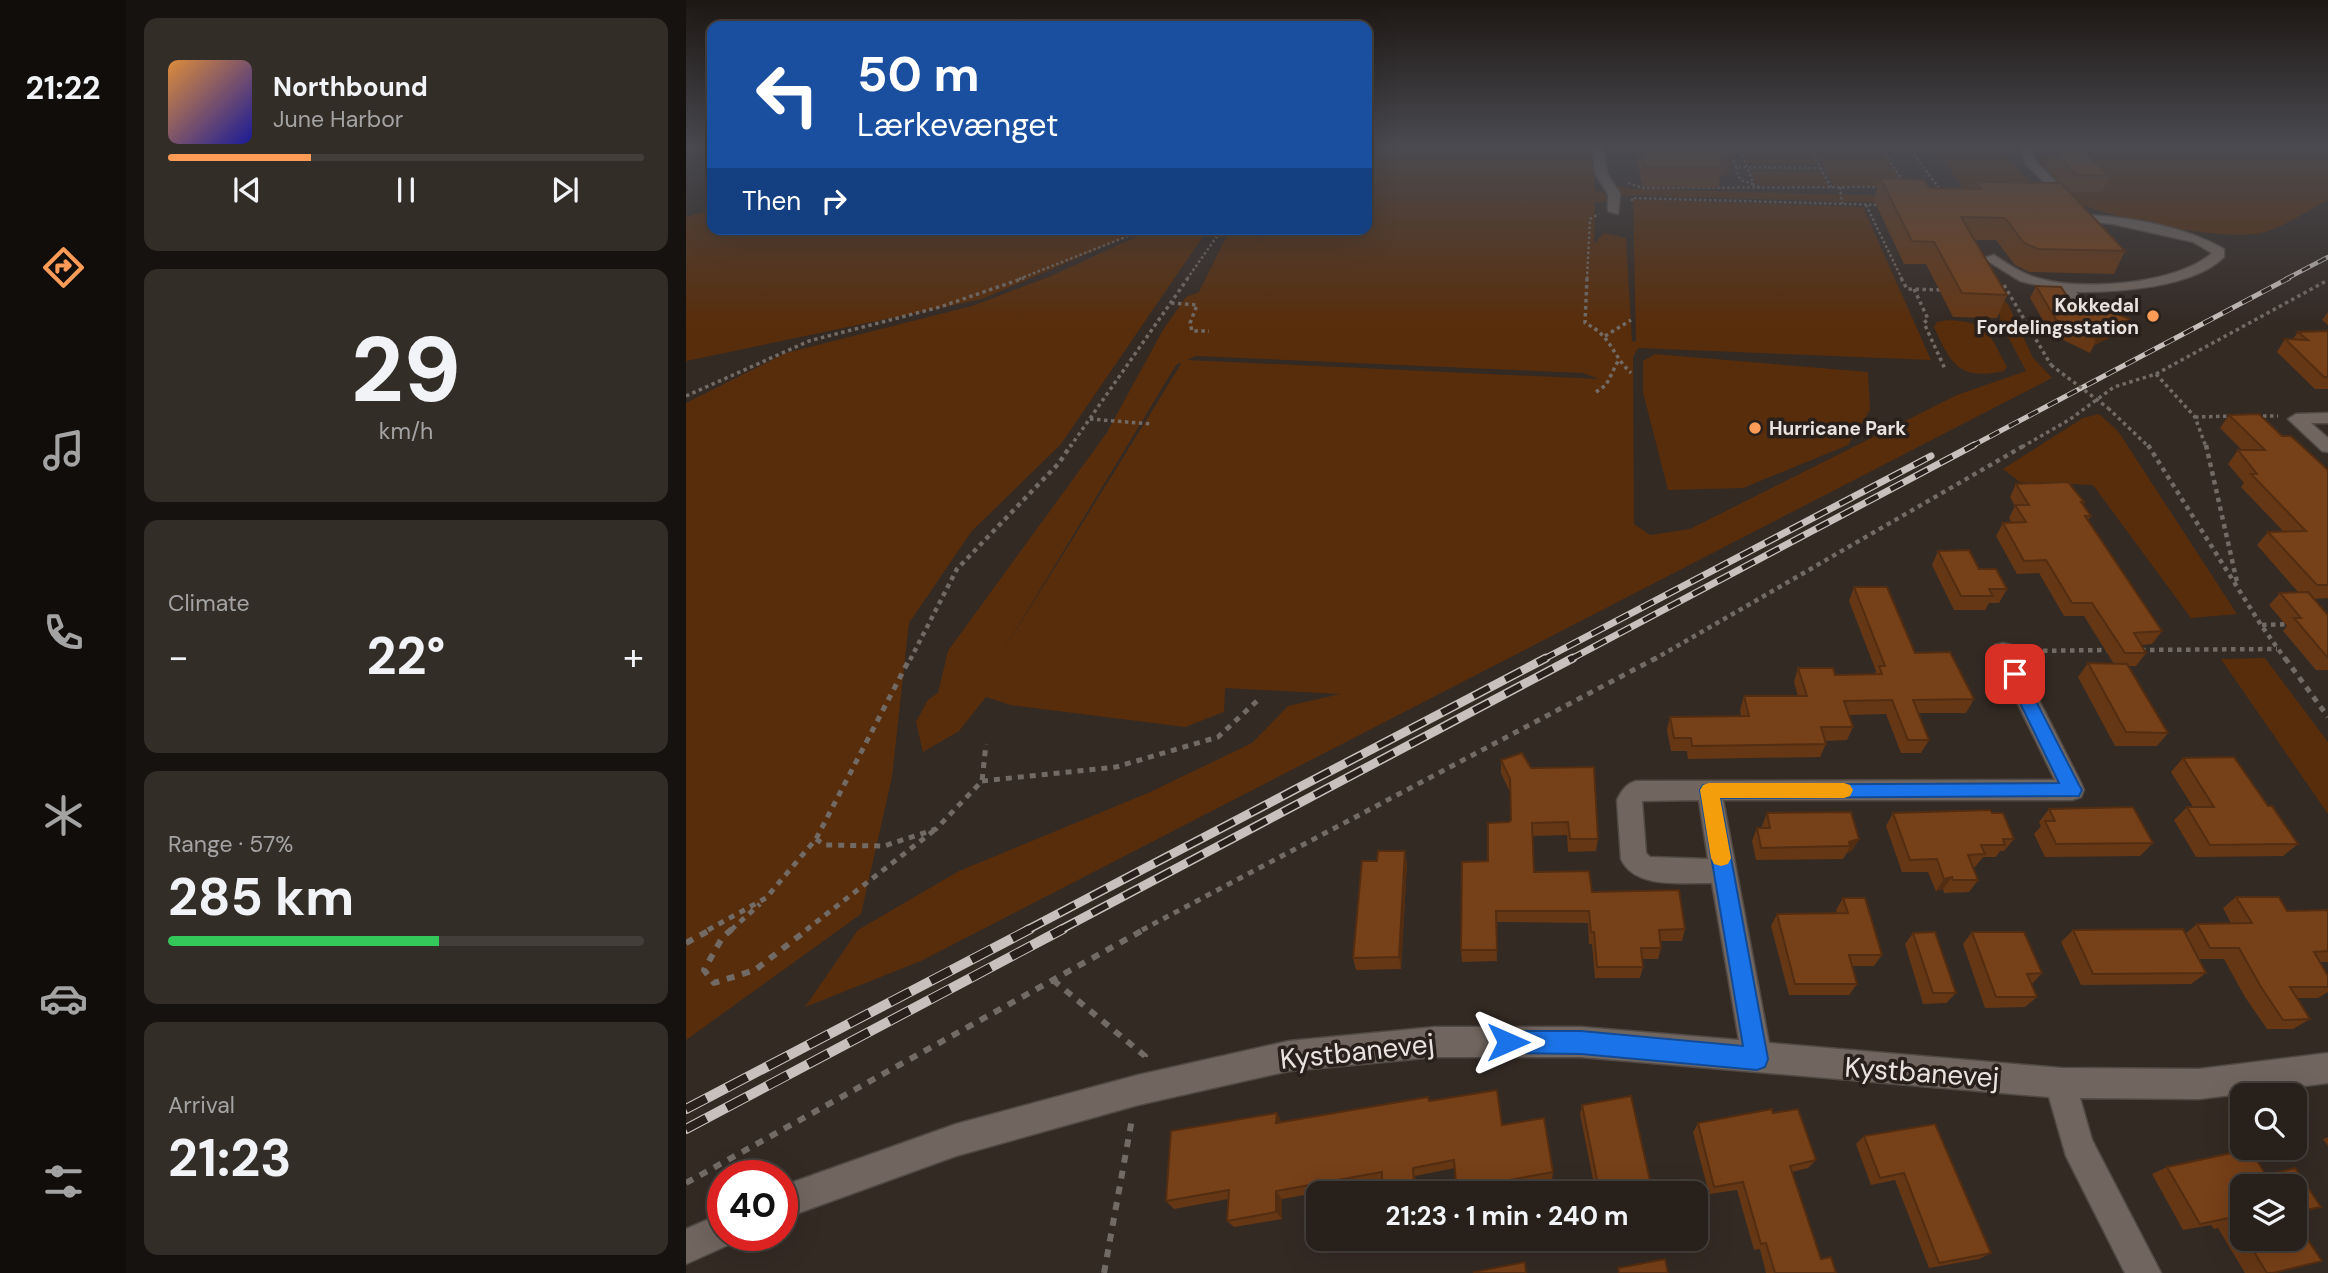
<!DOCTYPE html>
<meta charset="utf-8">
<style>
body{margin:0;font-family:"DM Sans",sans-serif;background:#332d28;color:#f1f3f6;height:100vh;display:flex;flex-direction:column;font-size:26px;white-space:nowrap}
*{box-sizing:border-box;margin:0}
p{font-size:23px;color:#a4a3a3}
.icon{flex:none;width:38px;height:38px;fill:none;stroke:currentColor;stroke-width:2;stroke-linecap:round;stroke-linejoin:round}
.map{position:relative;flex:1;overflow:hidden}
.drawer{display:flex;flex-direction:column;gap:18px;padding:18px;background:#15120f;width:560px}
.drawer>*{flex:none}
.banner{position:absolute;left:21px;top:21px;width:665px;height:214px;border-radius:14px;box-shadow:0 7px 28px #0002,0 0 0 2px #433e3a;background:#1a4fa0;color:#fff;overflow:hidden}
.controls{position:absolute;left:1544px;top:1083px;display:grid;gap:14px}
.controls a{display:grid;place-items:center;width:77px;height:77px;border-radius:14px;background:#27201b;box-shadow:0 7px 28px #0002,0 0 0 2px #433e3a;font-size:35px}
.speed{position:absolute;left:21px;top:1160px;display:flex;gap:14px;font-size:35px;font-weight:700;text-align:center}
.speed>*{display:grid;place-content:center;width:91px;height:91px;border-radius:50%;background:#27201b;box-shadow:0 7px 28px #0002,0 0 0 2px #433e3a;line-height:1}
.speed .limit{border:10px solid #d22;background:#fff;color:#111}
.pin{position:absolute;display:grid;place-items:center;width:60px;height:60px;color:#fff;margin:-30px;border-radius:14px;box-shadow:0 4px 10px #0006}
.me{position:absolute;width:77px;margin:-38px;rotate:90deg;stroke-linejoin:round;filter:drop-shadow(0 0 5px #0008)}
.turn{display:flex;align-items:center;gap:24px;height:147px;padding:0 35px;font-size:32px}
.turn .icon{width:91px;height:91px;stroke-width:2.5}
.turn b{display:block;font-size:49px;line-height:60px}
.then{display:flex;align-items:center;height:66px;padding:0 35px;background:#0003;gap:14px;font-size:26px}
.big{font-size:52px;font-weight:700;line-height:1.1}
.drawer .widget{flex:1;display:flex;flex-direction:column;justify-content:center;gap:10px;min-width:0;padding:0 24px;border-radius:14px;background:#332d28}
.drawer .dial{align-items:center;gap:0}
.dial b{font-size:91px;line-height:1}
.song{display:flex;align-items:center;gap:21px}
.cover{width:84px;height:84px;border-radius:10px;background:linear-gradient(135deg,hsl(30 70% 55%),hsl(240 70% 35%))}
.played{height:7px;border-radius:4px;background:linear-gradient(90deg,#fe9c57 30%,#433e3a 30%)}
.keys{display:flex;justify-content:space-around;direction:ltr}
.heat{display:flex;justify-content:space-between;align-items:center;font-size:38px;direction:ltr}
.charge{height:10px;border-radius:5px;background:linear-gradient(90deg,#34c759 57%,#433e3a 0)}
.trip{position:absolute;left:620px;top:1181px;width:402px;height:70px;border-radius:14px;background:#27201b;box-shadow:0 7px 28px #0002,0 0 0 2px #433e3a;font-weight:700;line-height:70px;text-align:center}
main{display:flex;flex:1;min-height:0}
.menu{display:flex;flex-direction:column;width:126px;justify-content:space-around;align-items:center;background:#100d0b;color:#a4a3a3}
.menu .icon{width:49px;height:49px}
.menu .selected{color:#fe9c57}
.menu b{font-size:32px;color:#f1f3f6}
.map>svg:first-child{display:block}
.green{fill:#582d0b;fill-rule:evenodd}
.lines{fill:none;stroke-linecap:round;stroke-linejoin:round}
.minor-casing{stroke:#514944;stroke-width:3}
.path-far4{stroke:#726a64;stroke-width:2.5;stroke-dasharray:2.5 2.5;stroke-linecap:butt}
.path-far3{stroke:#726a64;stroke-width:3.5;stroke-dasharray:3.5 3.5;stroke-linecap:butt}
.path-far2{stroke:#726a64;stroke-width:4.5;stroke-dasharray:4.5 4.5;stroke-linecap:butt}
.path-far1{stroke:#726a64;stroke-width:5;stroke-dasharray:6 6;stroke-linecap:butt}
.path{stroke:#726a64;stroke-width:6;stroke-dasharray:8 8;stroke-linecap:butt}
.minor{fill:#71665f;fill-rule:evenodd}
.rail-far4-casing{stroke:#c7c0bc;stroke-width:4.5}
.rail-far3-casing{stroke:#c7c0bc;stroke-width:5}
.rail-far2-casing{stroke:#c7c0bc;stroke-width:7}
.rail-far1-casing{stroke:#c7c0bc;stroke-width:9}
.rail-casing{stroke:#c7c0bc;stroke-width:10}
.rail-far4{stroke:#2a201b;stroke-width:2.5;stroke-dasharray:9;stroke-linecap:butt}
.rail-far3{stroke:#2a201b;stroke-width:3.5;stroke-dasharray:11;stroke-linecap:butt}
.rail-far2{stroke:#2a201b;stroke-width:4.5;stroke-dasharray:14;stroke-linecap:butt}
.rail-far1{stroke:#2a201b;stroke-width:6;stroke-dasharray:18;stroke-linecap:butt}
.rail{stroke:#2a201b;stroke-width:8;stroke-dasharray:23;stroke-linecap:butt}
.path-bridge{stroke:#726a64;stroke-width:3.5;stroke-dasharray:3.5 3.5;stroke-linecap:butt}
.wall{fill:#653715}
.shaded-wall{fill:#532d11}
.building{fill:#764018;stroke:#532d11;stroke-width:2}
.route{fill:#1a73e8;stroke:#114b97;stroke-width:2}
.slow{fill:#f59e0b}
.poi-dot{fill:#fe9c57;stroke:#2a201b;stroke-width:2.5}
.labels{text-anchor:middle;stroke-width:7;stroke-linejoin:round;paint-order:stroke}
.far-poi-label{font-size:19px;font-weight:bold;fill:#e9e3df;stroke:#2a201b;text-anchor:end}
.near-street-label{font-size:28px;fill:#e9e3df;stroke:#2a201b}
</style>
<main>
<nav class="menu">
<b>21:22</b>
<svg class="icon selected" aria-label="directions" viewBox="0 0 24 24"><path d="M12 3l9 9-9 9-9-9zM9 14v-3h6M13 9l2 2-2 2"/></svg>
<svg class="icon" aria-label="music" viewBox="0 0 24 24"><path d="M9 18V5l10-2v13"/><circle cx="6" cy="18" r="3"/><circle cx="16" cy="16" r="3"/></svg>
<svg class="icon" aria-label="phone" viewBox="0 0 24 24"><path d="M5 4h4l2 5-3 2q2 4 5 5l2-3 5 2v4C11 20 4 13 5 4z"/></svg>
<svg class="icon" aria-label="climate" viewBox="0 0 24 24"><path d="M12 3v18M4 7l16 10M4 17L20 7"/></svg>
<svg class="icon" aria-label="car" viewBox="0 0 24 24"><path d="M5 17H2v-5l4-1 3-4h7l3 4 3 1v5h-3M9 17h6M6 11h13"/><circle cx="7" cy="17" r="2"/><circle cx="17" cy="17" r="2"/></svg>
<svg class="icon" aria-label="filters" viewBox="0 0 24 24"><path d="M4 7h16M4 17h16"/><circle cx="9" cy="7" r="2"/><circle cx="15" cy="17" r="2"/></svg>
</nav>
<section class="drawer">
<div class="widget">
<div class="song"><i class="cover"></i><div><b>Northbound</b><p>June Harbor</p></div></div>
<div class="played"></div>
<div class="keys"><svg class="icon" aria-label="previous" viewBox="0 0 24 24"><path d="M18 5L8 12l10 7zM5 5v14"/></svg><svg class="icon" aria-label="pause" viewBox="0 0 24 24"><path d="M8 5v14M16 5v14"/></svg><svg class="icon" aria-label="next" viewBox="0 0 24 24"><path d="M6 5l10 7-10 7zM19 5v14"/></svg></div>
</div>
<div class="widget dial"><b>29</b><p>km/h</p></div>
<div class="widget"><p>Climate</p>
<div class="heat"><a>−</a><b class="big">22°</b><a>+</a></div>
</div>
<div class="widget"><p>Range · 57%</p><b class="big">285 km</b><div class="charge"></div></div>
<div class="widget"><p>Arrival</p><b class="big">21:23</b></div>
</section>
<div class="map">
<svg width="1642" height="1273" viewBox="0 0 1642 1273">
<rect width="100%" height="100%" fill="#342a24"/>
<path class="green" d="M681,146h228l-1,44 12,4 1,7 -12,1 -1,42 10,-11 22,5 6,104 4,-1 -3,-142 230,8 68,153 -293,-12 -5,9 1,167 16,11 40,-6 267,-134 69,-24 -24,-46 -8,-32 14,11 25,54 19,20 -1131,583 -116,46 53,-77 101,-59 189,-78 104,-50 36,-37 52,-12 -115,-6 -1,24 -39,15 -174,-22 -25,-8 -27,34 -36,21 -7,-30 12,-22 10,-7 10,-42 158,-217 57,-104 23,-33 13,-5 31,-63h32l-7,15 9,-15h103zM510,356l387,17 16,6 -412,-19zM494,363l1,1 -184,297 179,-296z
M1126,146h67l28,41 -73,-1z
M1370,146h272v54c-20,10 -42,26 -63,32 -39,11 -159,-14 -196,-33 -13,-7 -25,-24 -35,-34z
M1247,147l68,2 47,53 -75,-1z
M1056,151l68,1 7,13 -70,-1z
M1065,171l70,1 8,14 -73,-1z
M920,184l28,5 266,7 21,8 -306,-9z
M26,210v19h433l-163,70 -296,62v-144z
M467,229h55l-147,215 -90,88 -62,91 -17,154 -31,137 -175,126v-637l100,-50 186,-47 79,-30z
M1262,320c42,2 40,13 59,47l-3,4c-45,10 -53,-7 -70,-44l3,-5z
M969,354l213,18 2,38 -22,35 -105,43 -75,2 -25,-98v-31z
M1413,414l19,17 119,183 -46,4 -98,-133 -73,-3 -17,-13 80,-51z
M1579,658l63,84v72l-107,-155z"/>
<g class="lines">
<defs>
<path id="minor" d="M907,146h10l4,27 13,21 -2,20 -10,-3v-17l-13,-21z
M1334,146h10l5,15 54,54c45,3 96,12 135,34v8c-31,31 -106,35 -148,35l16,23 -12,3 -18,-27 -42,-10 -37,-23 11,-3c15,10 30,20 47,24 43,12 137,5 171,-26l-19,-11 -80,-18 -31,-3 -56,-57z
M1642,413v10h-17l17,15v14l-6,-1 -34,-32 8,-5z
M1317,643l8,2 3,6 67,132 3,7 -3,7 -9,3h-349l46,243 292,25 138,1 129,-16v30l-129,16 -119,-1 12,42 69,133h-36l-59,-117 -17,-59 -468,-40h-146l-146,14 -151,34 -182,51 -174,63v-33l174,-62 182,-49 151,-34 146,-14h146l158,13 -27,-157c-28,-1 -77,7 -91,-24l-4,-59c5,-10 9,-16 19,-19l419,-1 -63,-129 3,-6zM1013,800l9,59 -58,-2 -4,-4 -4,-52z
M37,1213v23h15l-3,6 -49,22v-35z"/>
</defs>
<use href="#minor" class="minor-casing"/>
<path class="path-far4" d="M1042,146l8,21 85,1
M1053,146l15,39 7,3
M1122,146l23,41
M1193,146l26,38
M1222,146l33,45
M1043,150l82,1
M1050,167l4,13 13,4
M942,183l15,5 237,-1
M1154,187l2,17
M946,201v-3l250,7
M1180,205l36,74
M333,279l127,-50
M501,279l35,-50
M901,279l3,-60 9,-5"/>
<path class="path-far3" d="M901,278l-2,45c27,13 26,31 46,50
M1215,278l6,11 38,1
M1318,285l47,80
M1228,289l14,30 -4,4 21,46
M485,303l26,2 -7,18 2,8h17
M919,336l26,-16
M1470,374l39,43 11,30
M910,392l10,-7 12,-24
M0,396l123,-55 131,-34 84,-29
M1422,408l41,39
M1570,416h22
M1509,417l38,-1
M404,419l61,5
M384,447l118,-169
M1336,447l47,-27 45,-33 42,-13 172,-94"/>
<path class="path-far2" d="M1462,445l113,180 25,35
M1520,445l31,137
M1576,625l29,-1
M1455,650l136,-1
M1339,651l86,-1
M224,660l47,-91 102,-106 12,-18
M967,660l372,-215"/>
<path class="path-far1" d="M1599,658l43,59
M296,781l134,-14 102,-30 40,-37
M130,839l9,6 59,1 52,-17 46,-48 4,-37
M22,930l58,-32 50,-59 94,-181
M45,930l29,-26
M120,930l130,-101
M456,930l514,-272"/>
<path class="path" d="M46,929l-10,9 -18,32 10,13 41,-13 53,-41
M0,943l26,-14
M367,980l92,76 -2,6
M0,1183l459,-254
M418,1273l28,-154"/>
<use href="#minor" class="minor"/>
<defs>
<path id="rail-far4" d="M1600,279l42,-22"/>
<path id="rail-far3" d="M1284,447l319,-169"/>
<path id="rail-far2" d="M856,660l389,-204
M883,660l405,-215"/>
<path id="rail-far1" d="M341,930l519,-272
M374,930l513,-272"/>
<path id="rail" d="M0,1109l344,-180
M0,1129l377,-200"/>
</defs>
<use href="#rail-far4" class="rail-far4-casing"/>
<use href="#rail-far3" class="rail-far3-casing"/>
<use href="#rail-far2" class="rail-far2-casing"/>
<use href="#rail-far1" class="rail-far1-casing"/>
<use href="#rail" class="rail-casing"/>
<use href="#rail-far4" class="rail-far4"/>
<use href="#rail-far3" class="rail-far3"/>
<use href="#rail-far2" class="rail-far2"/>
<use href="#rail-far1" class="rail-far1"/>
<use href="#rail" class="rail"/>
<path class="path-bridge" d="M1365,365l57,43"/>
</g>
<path class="wall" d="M949,146h99l-5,28 -9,3 -2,11 -76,-1z
M1368,146l17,5 39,25 -8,16h-33l-24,-25z
M1194,178l50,10 44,1 2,-7 149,69 -11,23 -85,-2 -14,-7 -19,-25h-22l33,55 -10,23 -44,-1 -27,-53h-22l-30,-64z
M1350,286l44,29 49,4 -7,13 -28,13 -4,8 -39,-19 -21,-36z
M1642,312v13l-6,-5z
M1642,331v58h-13l-38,-37 8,-13h8l5,-7z
M1543,415l53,21 46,34v128l-15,1 15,16v56l-1,-1h-11l-33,-39 4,-5 -18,-21 11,-12h19l-42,-48 11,-13 15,-1 -42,-44 3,-4 -16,-19 10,-14h4l-22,-22z
M1330,484l68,18 -1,3 8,11 -3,4 74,111 -10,13 -11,1 5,8 -10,13h-7l39,67 -11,13h-42l-37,-69 10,-14 26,1 -30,-48h-20l-25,-43 -22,1 -21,-38 7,-13h9l-3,-5 6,-12 -5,-9z
M1252,551l41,18 28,20 -8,14h-10l-4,7h-31l-22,-45z
M1168,587l61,66 59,46 -8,14h-48l11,27 -8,13h-20l-15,-39 -37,1 4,12 -6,13 -22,1 1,3 -6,13 -132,2 -1,-8h-16l-4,-21 3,-13 71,-1 -1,-6 4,-14h54l-4,-14 4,-14 37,7 40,-1 1,-3 -27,-70z
M1497,758l85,48 30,38 -15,12 -87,1 -22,-37 13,-13h6l-22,-35z
M815,760l30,8 67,71 -2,12 -28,1 -1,-17 -35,1 2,36 58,20 93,37 -3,12h-22l1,7 -3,11h-16l1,8 -3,11h-45l-3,-34h-3l-1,-21 -92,-1 1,39 -35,1 -1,-12 27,-89 23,-41 -1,-28 -9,-19z
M1363,809l104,34 -13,13 -95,1 -11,-23 7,-8 -2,-4z
M1081,813l92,26 -7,12 -5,2 -4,6 -87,1 -4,-19 5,-13h5v-2z
M1207,813h99l22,26 -10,12h-4l-4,6h-13l-8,10h-2l5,13 -9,12 -25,1 -1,-4 -7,2 -8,-19h-26l-16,-46z
M721,863l-6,106 -45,1 -3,-12z
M1550,897l51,14 41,-1v52h-8l8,14v16l-10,6h-21l13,21 -17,10h-26l-22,-32 -21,-38h-26l8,14 -15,11 -110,1 -20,-43 12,-12 112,4 12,-10 34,-1 -8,-15z
M1157,898l39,57 -8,11h-22l5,18 -8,11h-60l-18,-69 6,-12 60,-1 -1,-3z
M1286,932l70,41 -10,11 5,13 -12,10 -40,1 -22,-64z
M1227,933l43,60 -10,10 -23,1 -18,-60z
M743,1101l73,24 51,47 -1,8 -42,8 -55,-20 -40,8 2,14 -21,4h-11l-3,-6v-7l-100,18v20l-48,8 -7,-6 1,-22 -54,10 -8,-8 116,-79z
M896,1105l71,89h-57l-16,-80z
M1087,1113l43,47 -8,8 -16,4 29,87 15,14h-70l-6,-24 -6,1 -17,-60 -28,4 -16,-62 5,-9z
M1178,1136l127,117 -12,6 -50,9 -34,-88 -24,5 -15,-41z
M1642,1137v9l-5,-7z
M1564,1149l16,26 29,-7 26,39 -27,8v-29h-52v53h52v-20l28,42 -46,12h-31l-27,-45 -4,1 -3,-4 -28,5 -31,-56 15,-7z"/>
<path class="shaded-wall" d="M1043,146h5l-5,28 -9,3 2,-10 -3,-8z
M1443,319l-7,13 -28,13 2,-6 -2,-4z
M1173,839l-7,12 -5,2 3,-7 -1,-4z
M719,851l2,12 -6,106 -2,-12z
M1266,877l-9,12 -7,2 8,-12z
M591,1113l5,9 -6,1z
M590,1191l6,8v20l-6,-7z"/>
<path class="building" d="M954,146h90l2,7 -13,6 3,8 -78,-1z
M1368,146h12l5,5h13l26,25 -34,-1 -24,-24z
M1194,178l44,2 6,8 52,1 -6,-7 85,1 64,68 -87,-2 -14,-6 -19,-25 -44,-1 46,78 -45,-2 -28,-51 -22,-1z
M1350,286l25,1 19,28 20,-9 29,13 -35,16 2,4 -39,-18z
M1642,331v46h-4l-39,-38 23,1 -10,-8z
M1573,414l23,22h9l37,34v115h-11l-49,-53 38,-1 -55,-57h6l-19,-24h27l-36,-35z
M1382,482l16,20h-3l10,14h-6l77,115 -28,2 12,20h-21l-33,-50h-20l-26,-43 -22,1 -21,-38 23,-1 -11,-17h14l-13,-21z
M1283,550l10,19h17l11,20h-18l4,7h-32l-23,-45z
M1168,587h33l28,66 35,-1 24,47 -61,1 16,40h-21l-16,-40 -48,1 9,26h-32l5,17 -134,2 -1,-8h-17l-4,-21 79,-1 -5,-20h63l-9,-28h35l2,7 47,-1 -3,-8h6z
M1622,592l20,23v43l-34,-40h7l-21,-25z
M1402,663l39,1 41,69 -42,-1z
M836,753l9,15 63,-1 4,72h-28l-2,-17 -36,1 2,49 55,-1 3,21 87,-2 6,39 -26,1 2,18h-20l2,19h-46l-3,-35h-3l-2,-21h-93l1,39h-36l1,-88 26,-1v-38l21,-1 2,-2 -1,-41 -9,-19z
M1548,757l34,49h4l26,38 -88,1 -23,-38h27l-31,-49z
M1447,807l20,36 -97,1 -11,-23h10l-6,-12z
M1304,810l2,3h11l11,26h-11l2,6h-24l4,9 -17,1 10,25h-25l-1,-3 -8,2 -7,-20 -27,1 -17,-47z
M1165,812l8,27 -10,3 1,4 -89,2 -4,-20h13l-3,-15z
M692,851h27l-6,106 -46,1 9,-97h15z
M1550,897h43l8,14 41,-1v41l-14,1 14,24v11h-38l20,32 -27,1 -22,-33 -22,-39h-29l-13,-24 55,-1z
M1157,898h22l17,57h-33l8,29h-62l-18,-70 71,-1z
M1497,929l23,44 -113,1 -20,-44z
M1249,932l21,61h-23l-20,-60z
M1286,932h52l18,41 -15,1 10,23h-41z
M811,1090l5,35 42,-7 9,54 -44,8 1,14h-53l-3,-34 -41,8 1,14 -32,6v-16l-106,19v21l-49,9 2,-31 -63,11 5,-70 106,-18 -1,10 152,-26 1,4z
M945,1096l22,98h-53l-18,-89z
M1086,1109l1,4 25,-4 18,51 -26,6 31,93 10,-2 5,16h-61l-9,-30 -5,1 -18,-62 -29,5 -16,-64z
M1249,1124l56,129 -52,10 -35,-90 -24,5 -16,-42z
M1564,1149l16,26 29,-7 26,39 -27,5v-26h-52v46l-7,-11 -4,1 -2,-4 -29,6 -33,-57z
M1608,1219l28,42 -49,12h-6l-21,-34h48z
M979,1259l3,14h-49l-1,-5z
M839,1262l1,11h-52v-1z"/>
<linearGradient id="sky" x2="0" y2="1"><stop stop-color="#1d1714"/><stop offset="0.45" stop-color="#4a4a50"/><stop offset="1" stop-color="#4a4a50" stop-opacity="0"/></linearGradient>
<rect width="1642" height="325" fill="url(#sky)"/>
<path class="route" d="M1329,668l5,2 59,115 3,5 -3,6 -359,2 48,261 -3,8 -8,3 -176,-16 -73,-1 -8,-3 -3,-8 3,-8 8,-3h73l162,15 -43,-256 3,-5 356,-2 -53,-109z"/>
<path class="slow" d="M1023,783h135l6,2 3,5 -3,6 -6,2h-124l11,60 -3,6 -7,2 -7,-2 -3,-6 -11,-68 3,-5z"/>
<g class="poi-dot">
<circle cx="1467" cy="316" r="7"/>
<circle cx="1069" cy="428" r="7"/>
</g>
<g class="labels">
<g class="far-poi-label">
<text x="1453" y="312">Kokkedal<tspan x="1453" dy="22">Fordelingsstation</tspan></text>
<text x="1083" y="435" text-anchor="start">Hurricane Park</text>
</g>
<g class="near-street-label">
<text transform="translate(671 1051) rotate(-6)" y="10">Kystbanevej</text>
<text transform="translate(1236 1072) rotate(4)" y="10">Kystbanevej</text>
</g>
</g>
</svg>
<div class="controls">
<a><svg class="icon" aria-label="search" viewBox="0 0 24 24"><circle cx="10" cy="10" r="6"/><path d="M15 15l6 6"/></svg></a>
<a><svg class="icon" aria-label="layers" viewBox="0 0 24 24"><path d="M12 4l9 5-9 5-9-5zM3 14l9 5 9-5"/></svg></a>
</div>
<div class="speed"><div class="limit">40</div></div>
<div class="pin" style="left:1329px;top:674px;background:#d93025"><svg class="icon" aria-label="arrive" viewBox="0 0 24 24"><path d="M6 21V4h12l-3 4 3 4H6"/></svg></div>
<svg class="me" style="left:822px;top:1042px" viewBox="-20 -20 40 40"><path d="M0-17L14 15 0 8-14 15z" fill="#1a73e8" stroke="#fff" stroke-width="4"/></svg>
<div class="trip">21:23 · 1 min · 240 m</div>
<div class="banner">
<div class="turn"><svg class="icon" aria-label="left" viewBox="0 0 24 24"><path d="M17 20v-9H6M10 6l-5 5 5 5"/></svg><div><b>50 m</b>Lærkevænget</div></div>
<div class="then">Then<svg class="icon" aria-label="right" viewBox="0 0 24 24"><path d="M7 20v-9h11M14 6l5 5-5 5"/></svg></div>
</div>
</div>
</main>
